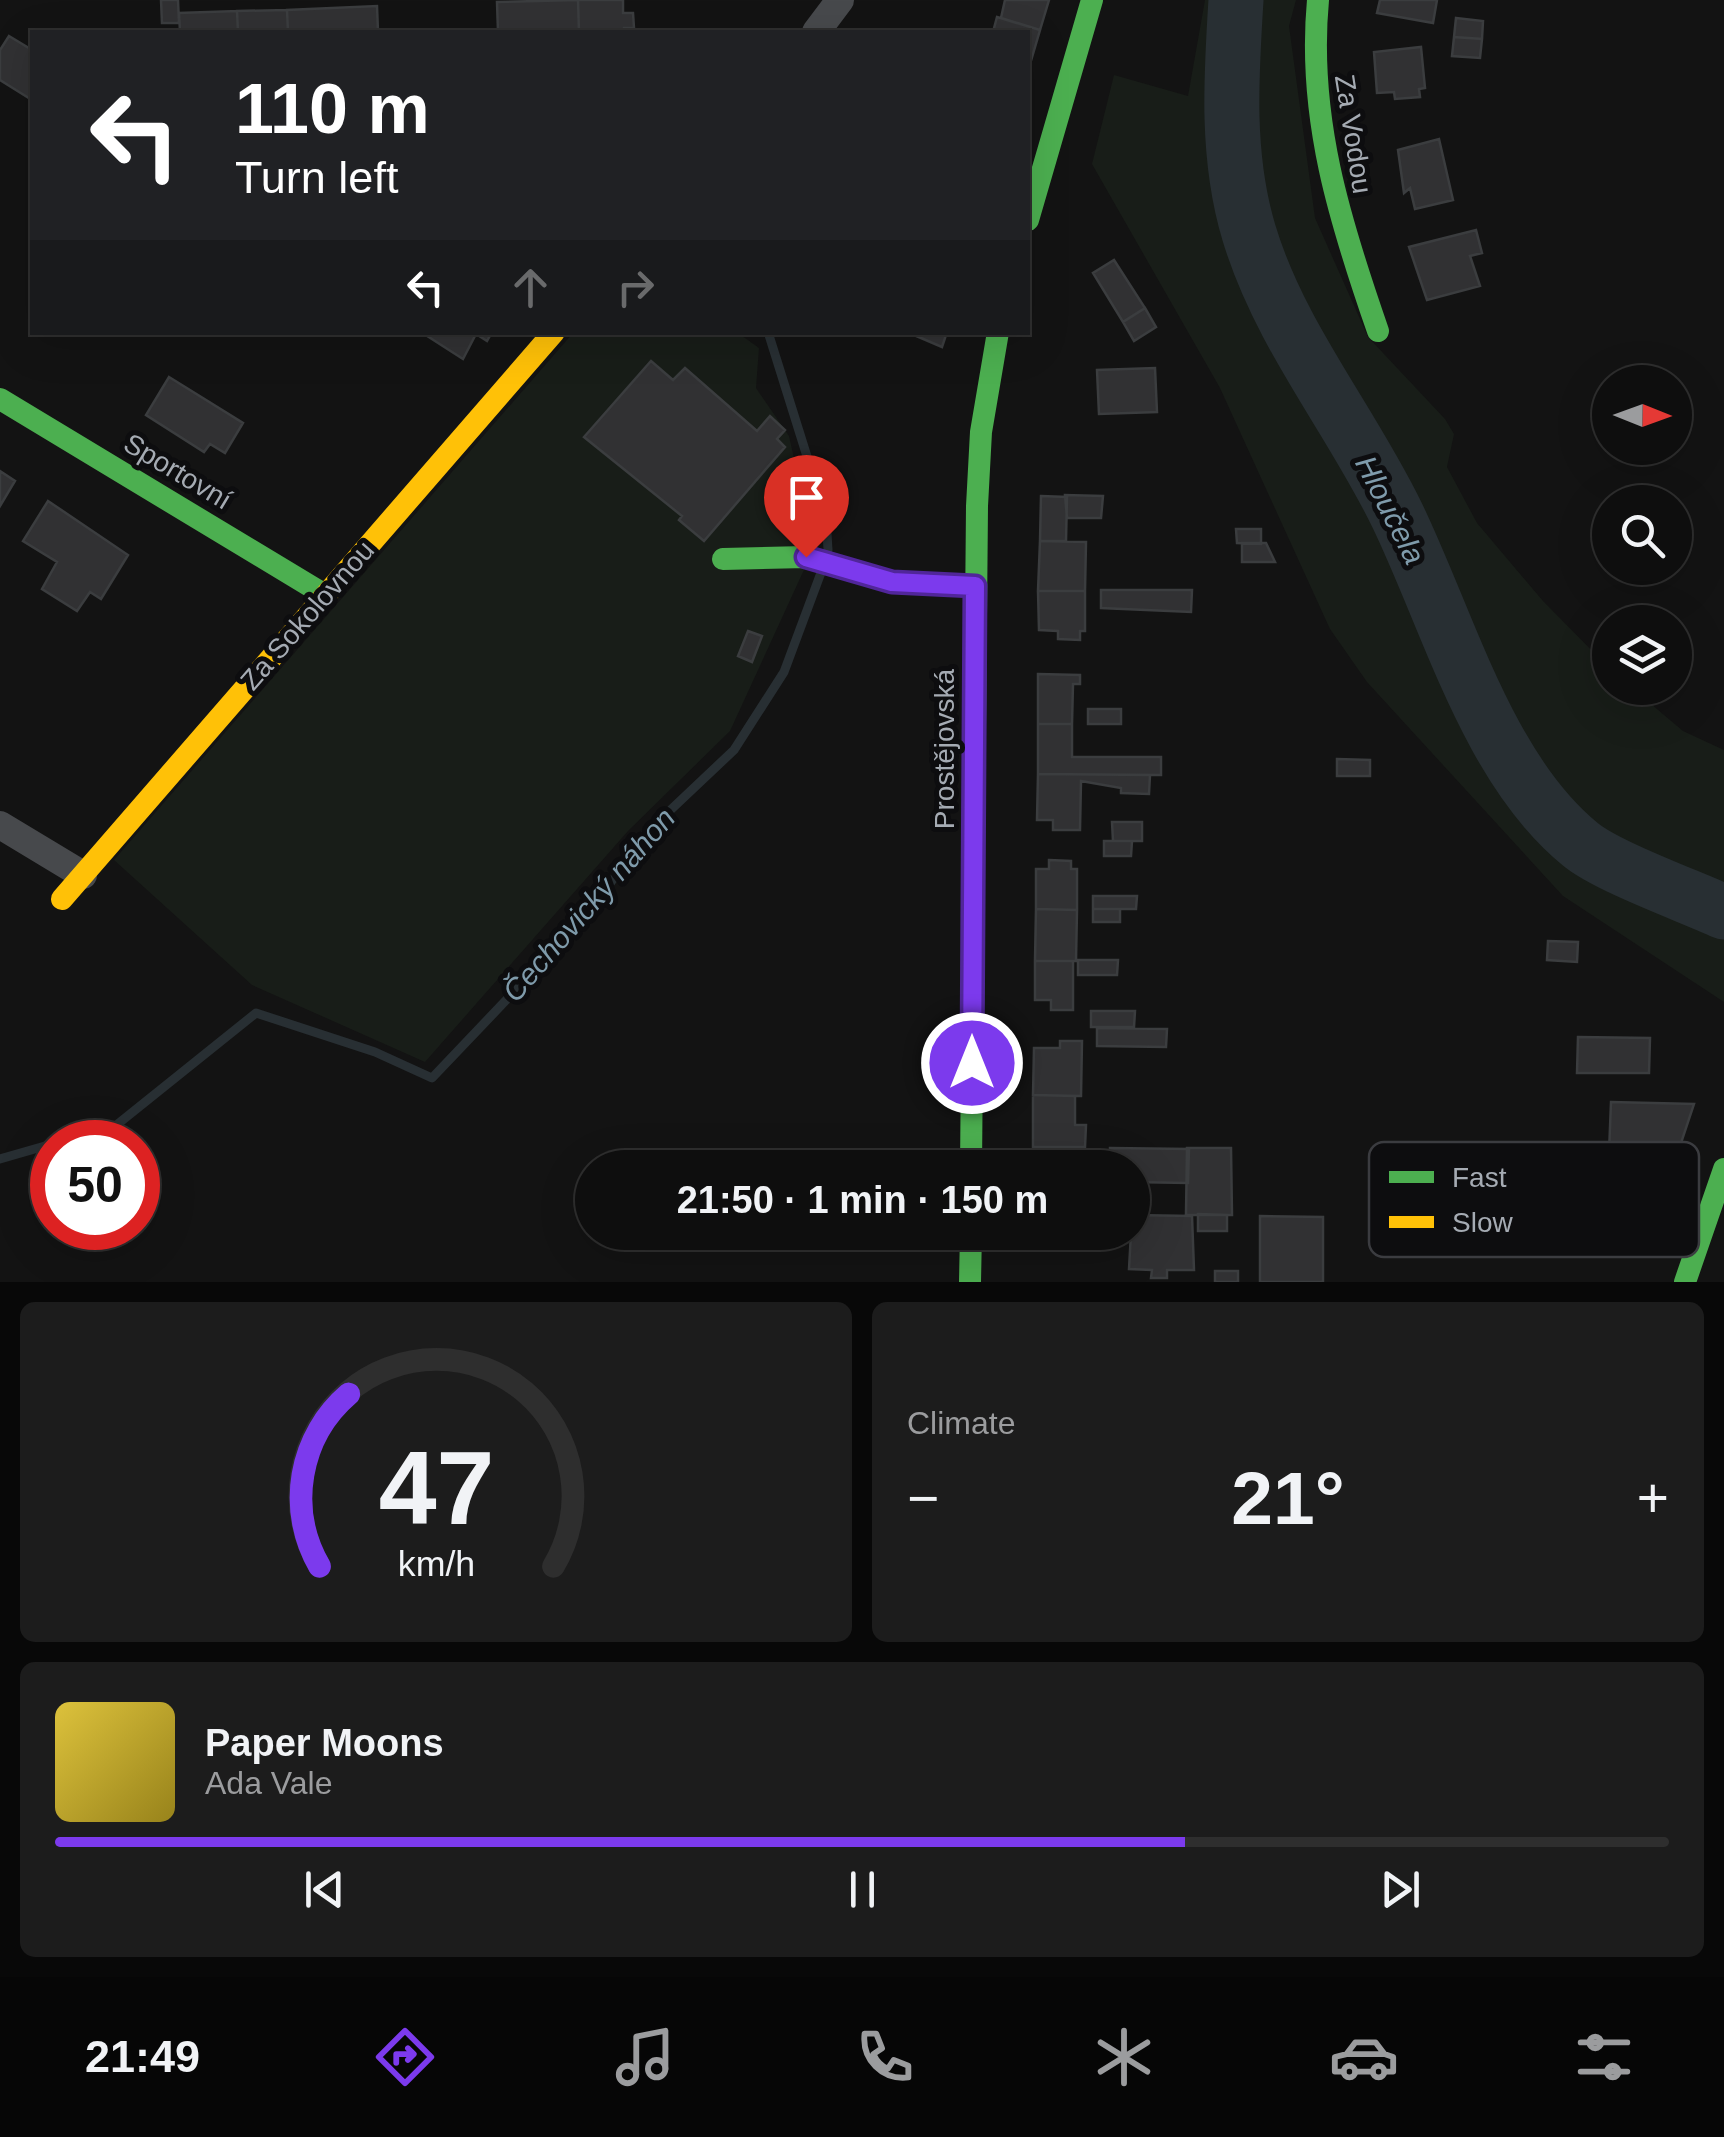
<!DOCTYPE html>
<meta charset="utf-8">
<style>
body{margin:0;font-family:Helvetica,sans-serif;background:#1c1c1c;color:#f1f3f6;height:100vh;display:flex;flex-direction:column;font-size:38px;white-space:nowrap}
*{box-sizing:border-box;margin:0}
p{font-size:32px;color:#9b9c9e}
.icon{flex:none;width:55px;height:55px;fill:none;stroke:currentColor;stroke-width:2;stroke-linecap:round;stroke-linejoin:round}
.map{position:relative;height:1282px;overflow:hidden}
.panel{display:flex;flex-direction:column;gap:20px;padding:20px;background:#080808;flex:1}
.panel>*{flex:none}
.hud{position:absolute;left:30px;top:30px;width:1000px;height:305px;border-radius:0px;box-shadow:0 10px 40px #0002,0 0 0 2px #2e2e2e;background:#202124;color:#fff;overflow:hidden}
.needle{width:65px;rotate:91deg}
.tools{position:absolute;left:1592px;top:365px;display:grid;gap:20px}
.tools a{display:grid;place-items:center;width:100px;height:100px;border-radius:50%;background:#0e0e0e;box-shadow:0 10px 40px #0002,0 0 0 2px #2e2e2e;font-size:50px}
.speed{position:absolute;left:30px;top:1120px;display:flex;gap:20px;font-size:50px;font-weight:700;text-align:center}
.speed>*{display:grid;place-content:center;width:130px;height:130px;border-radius:50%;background:#0e0e0e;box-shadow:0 10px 40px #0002,0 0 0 2px #2e2e2e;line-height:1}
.speed .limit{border:15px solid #d22;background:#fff;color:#111}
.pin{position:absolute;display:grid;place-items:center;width:85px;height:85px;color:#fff;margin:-102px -42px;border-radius:50% 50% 50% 0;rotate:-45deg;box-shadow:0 0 10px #0007}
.pin .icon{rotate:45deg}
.me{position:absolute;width:110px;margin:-55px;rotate:0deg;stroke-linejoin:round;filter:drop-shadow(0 0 8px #0008)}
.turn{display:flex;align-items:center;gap:35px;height:210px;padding:0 40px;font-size:45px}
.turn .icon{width:130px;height:130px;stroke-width:2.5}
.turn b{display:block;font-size:70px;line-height:85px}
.lanes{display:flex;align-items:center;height:95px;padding:0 40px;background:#0003;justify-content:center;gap:50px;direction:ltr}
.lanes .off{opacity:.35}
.big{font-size:75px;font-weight:700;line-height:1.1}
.panel .tile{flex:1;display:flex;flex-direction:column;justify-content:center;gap:15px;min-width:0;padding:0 35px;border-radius:15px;background:#1c1c1c}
.panel .dial{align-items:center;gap:0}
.dial svg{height:260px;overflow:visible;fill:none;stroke:#2e2e2e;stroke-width:7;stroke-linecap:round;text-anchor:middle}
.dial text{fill:#f1f3f6;stroke:none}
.song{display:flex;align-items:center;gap:30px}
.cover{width:120px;height:120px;border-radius:15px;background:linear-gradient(135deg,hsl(50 70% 55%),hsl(50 70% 35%))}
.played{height:10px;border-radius:5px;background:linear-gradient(90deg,#7c3aed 70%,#2e2e2e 70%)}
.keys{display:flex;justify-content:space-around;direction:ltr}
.heat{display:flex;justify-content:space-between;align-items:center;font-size:55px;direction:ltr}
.panel .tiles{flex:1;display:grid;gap:20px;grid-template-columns:1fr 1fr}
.tile:last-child{grid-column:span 2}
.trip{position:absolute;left:575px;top:1150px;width:575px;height:100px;border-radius:50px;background:#0e0e0e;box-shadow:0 10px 40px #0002,0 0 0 2px #2e2e2e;font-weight:700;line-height:100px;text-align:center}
.tab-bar{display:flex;height:160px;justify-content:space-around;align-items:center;background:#060606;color:#9b9c9e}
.tab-bar .icon{width:70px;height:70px}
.tab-bar .current{color:#7c3aed}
.tab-bar b{font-size:45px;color:#f1f3f6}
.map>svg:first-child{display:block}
.green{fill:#181d18}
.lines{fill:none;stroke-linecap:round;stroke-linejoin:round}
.stream{stroke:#282f33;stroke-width:9}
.river{stroke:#282f33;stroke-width:55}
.building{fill:#313133;stroke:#3b3d3f;stroke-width:2.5}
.lane{stroke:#47494c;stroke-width:14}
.street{stroke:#47494c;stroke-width:28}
.fast{stroke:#4caf50;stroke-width:22}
.slow{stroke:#ffc107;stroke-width:22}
.route-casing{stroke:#51269a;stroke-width:25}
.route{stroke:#7c3aed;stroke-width:18}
.labels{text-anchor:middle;stroke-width:10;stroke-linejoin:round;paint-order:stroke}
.street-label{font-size:28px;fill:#a5abb3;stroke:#0d0d0f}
.water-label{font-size:30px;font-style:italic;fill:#7f9bab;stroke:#0d0d0f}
.key{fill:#0d0d0f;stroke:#3b3c40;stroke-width:2.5}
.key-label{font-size:28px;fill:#a5abb3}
</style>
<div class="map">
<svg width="1724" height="1282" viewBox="0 0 1724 1282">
<rect width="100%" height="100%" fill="#131313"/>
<path class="green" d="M1205,0h91l-7,26 26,192 53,119 77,82 9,15 -7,33 30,56 66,78 67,68v19h22l51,43 41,19v252l-161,-106 -196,-214 -37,-53 -110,-241 -128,-224 22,-89 74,21z
M573,333h165l21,15 -3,40 33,48 25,112 -84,183 -102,100 -203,231 -173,-77 -138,-125z"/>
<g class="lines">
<path class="stream" d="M768,332l58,185 2,33
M58,1142l56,-15 142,-114 119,39 57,26 159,-167 52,-75 91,-86 50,-78 38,-102
M0,1159l52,-15"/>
<path class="river" d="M1236,0c-5,78 -10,157 13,233 31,103 102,187 148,282 51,105 90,253 183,329 26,22 109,52 144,68"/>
</g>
<path class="building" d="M161,0h17l1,23h-17z
M578,0h45v13h10l1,15h-10v4h-45z
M578,0l1,32h-81l-1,-30z
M1005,0h44l-9,30 -39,-12z
M1380,0h57l-4,23 -56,-10z
M377,6l1,26h-90l-1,-22z
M287,10l1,22h-50l-1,-21z
M237,11l1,21h-58l-1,-19z
M997,17l43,13 -12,41v-39h-35z
M1456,18l27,3 -1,18 -28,-2z
M9,36l23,14v50l-32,-20v-30z
M1454,37l28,2 -2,19 -28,-2z
M1421,47l4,41 -6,1 1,8 -25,2 -1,-7 -17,1 -3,-41z
M1439,139l14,61 -38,9 -5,-21 -6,5 -6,-43z
M1476,230l6,23 -12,3 10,30 -53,14 -18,-53z
M1114,260l31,48 -22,14 -30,-49z
M1145,308l11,19 -22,14 -11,-19z
M421,332h71l-5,9 -11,-7 -13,25z
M907,332h40l-5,15z
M651,361l22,19 12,-12 72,63 13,-15 15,14 -8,9 8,8 -81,94 -25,-21 3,-4 -98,-79z
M1155,368l2,44 -58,2 -2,-44z
M169,377l74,46 -18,30 -15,-9 -6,8 -58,-37z
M0,471l15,10 -15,25z
M1041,496l26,1 -1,44h-26z
M1103,496l-2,22h-34l-2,-23z
M48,501l80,54 -27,44 -11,-7 -13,19 -35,-22 15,-27 -34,-21z
M1236,529h25v15l-24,-1z
M1040,541l46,1 -1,49h-47z
M1242,543h24l9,19h-33z
M1101,590h91l-1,22 -90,-4z
M1038,591h47v40h-5v9l-22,-1v-8l-19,-1z
M748,631l14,5 -10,26 -14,-6z
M1038,674l42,1v9h-7l-1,40h-34z
M1088,709h33v15h-33z
M1038,724h34v33h89v18l-123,-1z
M1337,759l33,1v16h-33z
M1038,774l112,1 -1,19 -28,-1v-5l-40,-7 -1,49h-27v-10h-16z
M1112,822h30v19h-29z
M1104,841h28l-1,15h-27z
M1049,860l22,1v8h6v41l-41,-1v-40h13z
M1093,896h44l-1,13h-43z
M1036,909l41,1 -1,51h-41z
M1093,909h27v13h-27z
M1548,941l30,1 -1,20 -30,-2z
M1078,960h40l-1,15h-39z
M1035,961h38v49h-22v-10h-16z
M1091,1011h44l-1,16h-43z
M1097,1028l70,1 -1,18 -69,-1z
M1578,1037l72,1 -1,35h-72z
M1060,1041h22l-1,55 -48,-1 1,-47h26z
M1033,1095l42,1v29h11l-1,22h-52z
M1611,1102l83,2 -17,51 -68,-2z
M1033,1147l41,1v20h-41z
M1110,1148l79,1 -1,34 -56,-1v-14h-22z
M1187,1148h44l1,67h-46z
M1198,1214l29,1v16h-29z
M1132,1215l60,1 2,54h-27v8h-16l1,-8 -23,-1z
M1260,1216l63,1v65h-63z
M1215,1271h23v11h-23z"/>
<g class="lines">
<path class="lane" d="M893,582l78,5"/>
<path class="street" d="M816,32l24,-32
M0,825l83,50"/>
<path class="fast" d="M1318,0c-11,117 22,222 60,331
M1028,220l64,-220
M0,399l325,196
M723,559l83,-2 86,25
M971,1168l6,-662 4,-74 17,-100
M970,1282l1,-50
M1685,1282l39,-113"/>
<path class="slow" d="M62,899l492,-567"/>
</g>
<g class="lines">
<defs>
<path id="route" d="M806,557l86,25 83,4 -3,477"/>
</defs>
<use href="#route" class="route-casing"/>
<use href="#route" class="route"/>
</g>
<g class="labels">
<g class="street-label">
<text transform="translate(1354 134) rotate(81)" y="10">Za Vodou</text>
<text transform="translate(178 471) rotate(31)" y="10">Sportovní</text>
<text transform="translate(307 615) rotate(-49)" y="10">Za Sokolovnou</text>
<text transform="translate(944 749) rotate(-90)" y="10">Prostějovská</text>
</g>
<g class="water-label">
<text transform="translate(1390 510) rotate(63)" y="10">Hloučela</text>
<text transform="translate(589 905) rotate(-49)" y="10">Čechovický náhon</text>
</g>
</g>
<rect x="1369" y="1142" width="330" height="115" rx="15" class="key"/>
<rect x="1389" y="1171" width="45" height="12" fill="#4caf50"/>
<rect x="1389" y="1216" width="45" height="12" fill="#ffc107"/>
<g class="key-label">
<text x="1452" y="1187">Fast</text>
<text x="1452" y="1232">Slow</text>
</g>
</svg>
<div class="tools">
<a><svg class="needle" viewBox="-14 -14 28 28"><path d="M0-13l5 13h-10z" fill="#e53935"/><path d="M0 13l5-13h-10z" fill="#9b9c9e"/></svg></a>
<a><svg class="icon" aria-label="search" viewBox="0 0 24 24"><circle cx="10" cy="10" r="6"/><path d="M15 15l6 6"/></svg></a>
<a><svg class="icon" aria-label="layers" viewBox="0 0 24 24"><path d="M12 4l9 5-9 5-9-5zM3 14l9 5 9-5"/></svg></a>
</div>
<div class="speed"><div class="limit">50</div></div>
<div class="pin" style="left:806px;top:557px;background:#d93025"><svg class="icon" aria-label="arrive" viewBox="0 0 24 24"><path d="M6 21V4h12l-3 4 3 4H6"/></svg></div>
<svg class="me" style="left:972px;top:1063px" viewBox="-20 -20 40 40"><circle r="17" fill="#7c3aed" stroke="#fff" stroke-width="3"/><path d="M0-11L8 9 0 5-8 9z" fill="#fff"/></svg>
<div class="trip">21:50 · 1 min · 150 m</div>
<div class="hud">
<div class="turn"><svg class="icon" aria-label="left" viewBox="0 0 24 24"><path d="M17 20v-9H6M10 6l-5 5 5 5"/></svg><div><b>110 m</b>Turn left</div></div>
<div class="lanes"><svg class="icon" aria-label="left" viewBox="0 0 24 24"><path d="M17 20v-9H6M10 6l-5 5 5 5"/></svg><svg class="icon off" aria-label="ahead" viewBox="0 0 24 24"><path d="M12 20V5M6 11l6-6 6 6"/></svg><svg class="icon off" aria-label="right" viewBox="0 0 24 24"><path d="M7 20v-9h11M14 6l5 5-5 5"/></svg></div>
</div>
</div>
<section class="panel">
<div class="tiles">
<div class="tile dial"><svg viewBox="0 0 100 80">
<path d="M14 69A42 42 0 1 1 86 69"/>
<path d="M14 69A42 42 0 0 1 23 16" stroke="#7c3aed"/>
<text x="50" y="56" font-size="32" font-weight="700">47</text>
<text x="50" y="72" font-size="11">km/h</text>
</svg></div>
<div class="tile"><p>Climate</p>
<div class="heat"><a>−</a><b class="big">21°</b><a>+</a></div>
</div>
<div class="tile">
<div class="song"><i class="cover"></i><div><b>Paper Moons</b><p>Ada Vale</p></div></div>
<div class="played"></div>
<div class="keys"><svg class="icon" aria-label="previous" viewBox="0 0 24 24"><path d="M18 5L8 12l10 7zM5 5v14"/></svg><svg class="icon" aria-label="pause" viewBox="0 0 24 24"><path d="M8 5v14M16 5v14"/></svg><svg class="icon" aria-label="next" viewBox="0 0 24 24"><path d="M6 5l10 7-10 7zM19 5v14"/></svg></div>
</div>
</div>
</section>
<nav class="tab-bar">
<b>21:49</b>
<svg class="icon current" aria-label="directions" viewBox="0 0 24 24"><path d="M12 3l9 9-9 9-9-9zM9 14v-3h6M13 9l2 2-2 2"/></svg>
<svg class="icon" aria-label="music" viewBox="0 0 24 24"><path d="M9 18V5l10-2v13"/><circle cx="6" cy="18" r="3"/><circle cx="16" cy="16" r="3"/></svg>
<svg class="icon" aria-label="phone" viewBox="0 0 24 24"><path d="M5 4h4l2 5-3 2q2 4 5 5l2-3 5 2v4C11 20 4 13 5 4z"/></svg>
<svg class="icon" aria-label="climate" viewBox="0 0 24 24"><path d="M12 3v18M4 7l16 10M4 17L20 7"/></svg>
<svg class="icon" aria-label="car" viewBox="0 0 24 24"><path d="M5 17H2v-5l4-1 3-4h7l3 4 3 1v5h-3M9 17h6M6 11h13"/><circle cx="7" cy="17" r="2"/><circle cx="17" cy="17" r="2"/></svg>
<svg class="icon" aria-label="filters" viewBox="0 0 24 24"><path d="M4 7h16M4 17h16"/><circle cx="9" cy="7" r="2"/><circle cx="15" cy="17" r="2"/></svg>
</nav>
